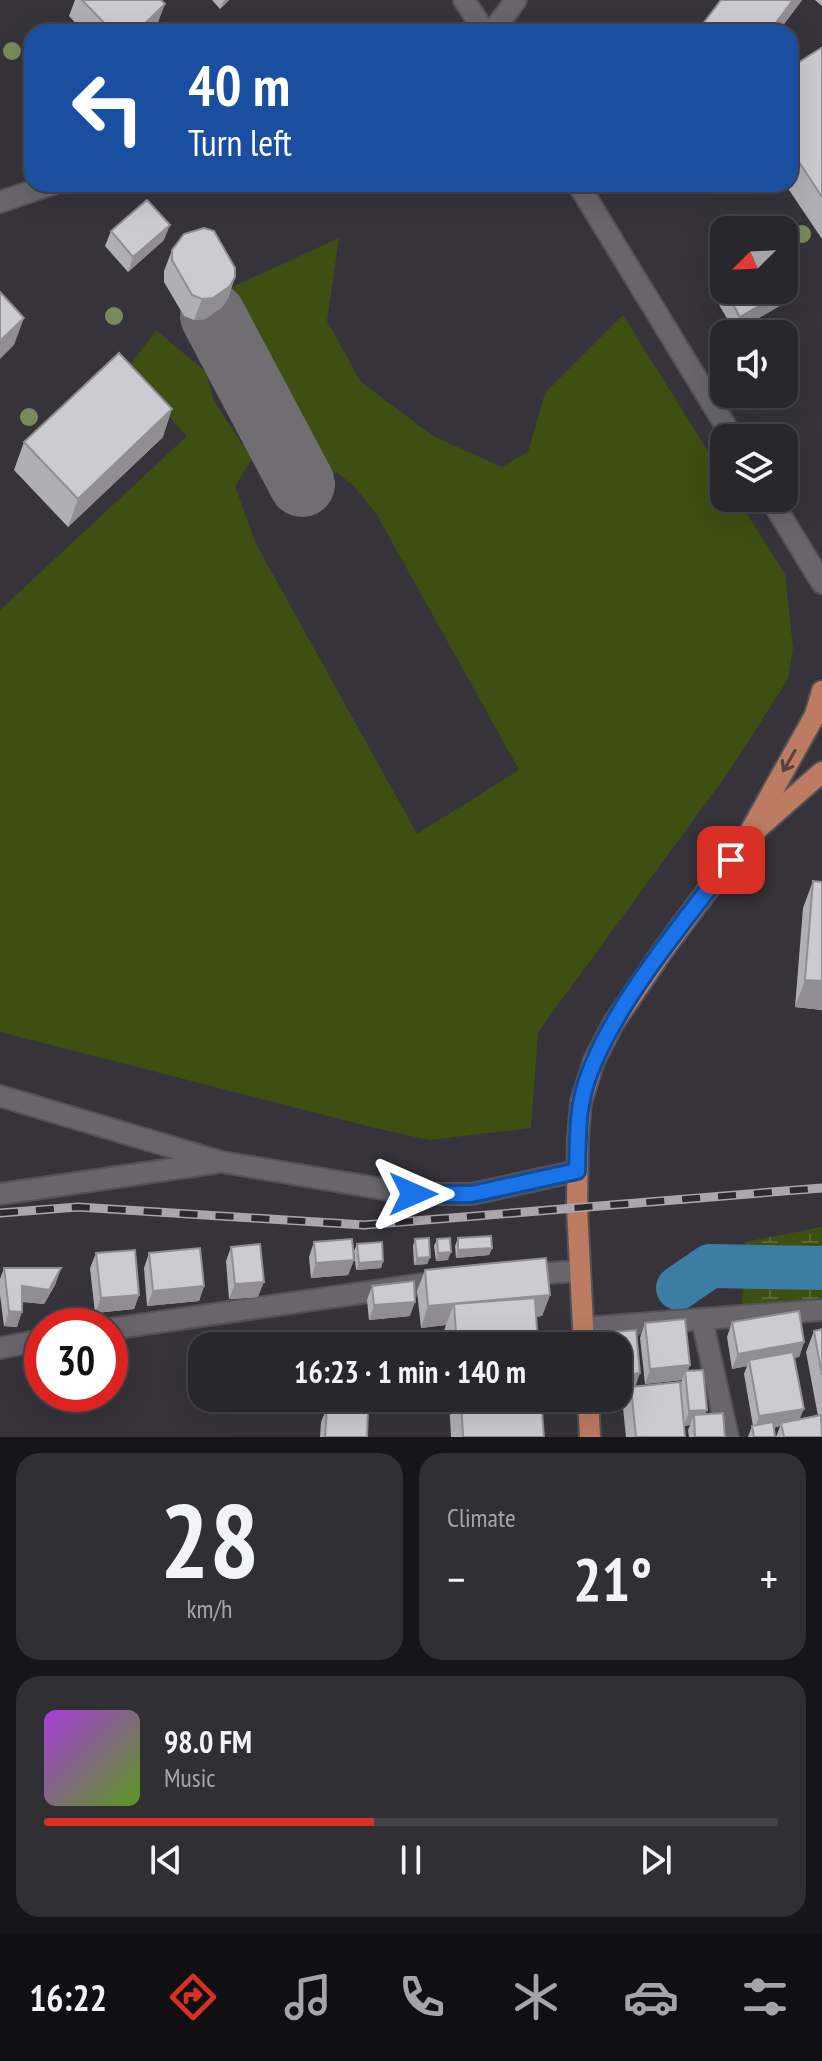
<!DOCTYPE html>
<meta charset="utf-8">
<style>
body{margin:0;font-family:"PT Sans Narrow",sans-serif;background:#302f34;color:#f1f3f6;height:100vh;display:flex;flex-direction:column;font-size:30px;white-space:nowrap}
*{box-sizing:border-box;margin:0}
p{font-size:26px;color:#a5a5a9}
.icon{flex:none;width:44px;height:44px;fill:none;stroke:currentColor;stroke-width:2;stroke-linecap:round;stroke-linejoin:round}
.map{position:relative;height:1437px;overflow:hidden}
.details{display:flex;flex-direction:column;gap:16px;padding:16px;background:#161518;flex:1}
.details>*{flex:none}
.top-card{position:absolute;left:24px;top:24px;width:774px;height:168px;border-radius:24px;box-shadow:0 8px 32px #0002,0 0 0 2px #444448;background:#1a4fa0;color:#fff;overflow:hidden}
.needle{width:52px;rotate:246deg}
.buttons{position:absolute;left:710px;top:216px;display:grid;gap:16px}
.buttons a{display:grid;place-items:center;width:88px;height:88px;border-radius:16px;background:#28272c;box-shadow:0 8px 32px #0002,0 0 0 2px #444448;font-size:40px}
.speed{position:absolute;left:24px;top:1308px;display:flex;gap:16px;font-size:40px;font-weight:700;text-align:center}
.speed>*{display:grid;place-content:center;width:104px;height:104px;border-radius:50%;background:#28272c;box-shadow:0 8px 32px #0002,0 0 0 2px #444448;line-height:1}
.speed .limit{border:12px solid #d22;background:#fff;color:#111}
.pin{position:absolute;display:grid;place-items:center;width:68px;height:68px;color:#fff;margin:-34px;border-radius:16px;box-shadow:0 4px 12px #0006}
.me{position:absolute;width:88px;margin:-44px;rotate:90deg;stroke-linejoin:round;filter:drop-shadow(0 0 6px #0008)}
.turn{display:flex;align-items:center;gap:28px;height:168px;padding:0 32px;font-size:36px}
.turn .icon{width:104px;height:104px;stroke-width:2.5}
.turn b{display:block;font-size:56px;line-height:68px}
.big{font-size:60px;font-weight:600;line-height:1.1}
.details .widget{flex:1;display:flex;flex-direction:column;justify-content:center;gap:12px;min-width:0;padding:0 28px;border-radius:24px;background:#302f34}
.details .dial{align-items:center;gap:0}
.dial b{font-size:104px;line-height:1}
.song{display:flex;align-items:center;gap:24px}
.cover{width:96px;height:96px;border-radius:12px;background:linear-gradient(135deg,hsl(280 70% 55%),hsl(90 70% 35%))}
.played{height:8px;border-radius:4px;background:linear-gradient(90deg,#d93025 45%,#444448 45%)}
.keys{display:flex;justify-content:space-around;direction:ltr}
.heat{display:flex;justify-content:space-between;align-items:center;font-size:44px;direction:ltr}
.details .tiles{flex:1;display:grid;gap:16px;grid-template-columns:1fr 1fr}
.widget:last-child{grid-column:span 2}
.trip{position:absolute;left:188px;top:1332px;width:444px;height:80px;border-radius:24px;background:#28272c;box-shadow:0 8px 32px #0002,0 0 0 2px #444448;font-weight:600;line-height:80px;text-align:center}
.tabs{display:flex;height:128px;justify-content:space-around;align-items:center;background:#101012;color:#a5a5a9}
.tabs .icon{width:56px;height:56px}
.tabs .selected{color:#d93025}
.tabs b{font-size:36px;color:#f1f3f6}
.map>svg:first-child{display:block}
.grass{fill:#3e4f12}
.wetland{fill:url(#wetland-marsh)}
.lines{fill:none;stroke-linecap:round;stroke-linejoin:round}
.river{stroke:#3c7da4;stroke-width:44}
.taxiway{stroke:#706e73;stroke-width:66}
.minor-casing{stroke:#545257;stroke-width:24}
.major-casing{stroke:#545257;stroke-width:24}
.minor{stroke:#68656b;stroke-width:20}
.major{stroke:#bd7b61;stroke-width:20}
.rail-casing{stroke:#a9a7ac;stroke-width:9}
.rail{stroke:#2c2a2f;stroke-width:6;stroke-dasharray:18;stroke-linecap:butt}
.tree{fill:#7b8a5c}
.wall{fill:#b0afb5}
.shaded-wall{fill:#908e93}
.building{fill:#cdcbd2;stroke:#908e93;stroke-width:2}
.oneway{stroke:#58423e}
.route-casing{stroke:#114b97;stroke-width:20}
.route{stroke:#1a73e8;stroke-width:14}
</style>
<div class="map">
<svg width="822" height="1437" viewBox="0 0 822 1437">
<defs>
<pattern id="wetland-marsh" width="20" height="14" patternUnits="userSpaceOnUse" patternTransform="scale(2)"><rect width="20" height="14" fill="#3e4f12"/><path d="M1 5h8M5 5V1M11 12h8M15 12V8" fill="none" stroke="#596734"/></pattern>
</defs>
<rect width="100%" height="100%" fill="#36343a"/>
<path class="grass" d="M339,238l-12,83 34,61 72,54 69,31 26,-15 17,-59 78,-78 101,162v21h13l48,76 8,73 -5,32 -61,95 -189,258 -7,96 -102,12 -54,-12 -375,-96v-422l187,-174 -61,-65 30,-41 50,42 8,29 38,58 -17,27 21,58 161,290 102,-64 -142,-255 -24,-30 -16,-12 -28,2 -86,-156 8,-17 -1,-14z"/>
<path class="wetland" d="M822,1227v76l-80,1 3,-62z"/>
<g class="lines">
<path class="river" d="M678,1288l32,-22 112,2"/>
<path class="taxiway" d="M213,316l89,168"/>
<defs>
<path id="minor" d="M464,0l21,32
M492,32l24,-32
M578,184l155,254
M0,202l53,-18
M770,498l52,85
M0,1096l222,66 191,32h59l105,-23
M0,1194l214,-31
M520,1275l60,-4
M702,1319l26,118
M583,1328l239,-18
M110,1329l334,-48
M0,1348l42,-8"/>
<path id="major" d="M756,830l66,-58
M584,1346l-7,-139 1,-70 3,-35 13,-41 19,-37 51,-75 83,-112 68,-122 7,-24
M588,1398l2,39"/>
</defs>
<use href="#minor" class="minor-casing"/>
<use href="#major" class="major-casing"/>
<use href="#minor" class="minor"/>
<use href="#major" class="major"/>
<defs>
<path id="rail" d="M0,1213l78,-6 286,18 458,-37"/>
</defs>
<use href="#rail" class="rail-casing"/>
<use href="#rail" class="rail"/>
</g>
<g class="tree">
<circle cx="12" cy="51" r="9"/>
<circle cx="802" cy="234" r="9"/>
<circle cx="114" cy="316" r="9"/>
<circle cx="29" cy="417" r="9"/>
</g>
<path class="wall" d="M75,0h86l-4,25 -7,7h-66l-15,-16z
M212,0h17l-9,9z
M802,0l-24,32h-78l2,-7z
M815,0h7v6z
M822,49v190l-37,-55h5v-116z
M111,231l53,9 -36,32 -23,-26z
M172,250l63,27 -7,21 -6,9 -17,12 -11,1 -10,-4 -20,-34v-11z
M716,276l65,29 -46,27 -24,-41z
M163,437l-95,90 -54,-57 10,-28z
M813,881l9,129 -27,-3 8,-99z
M458,1238l34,10 -3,7 -33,3 -1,-12z
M415,1239l15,18 -3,7 -13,1 -1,-19z
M437,1239l11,21 -12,1 -2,-15z
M314,1242l40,18 -6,15 -37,3 -2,-21z
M357,1244l26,17 -2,7 -25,2 -2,-19z
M231,1247l27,50 -29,2 -3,-38z
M96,1253l43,42 -5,14 -39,4 -5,-45z
M149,1253l55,33 -5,15 -52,5 -3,-38z
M4,1268l52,15 -12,21 -22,-2 -5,25 -13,-1 -4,-31v-16z
M425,1270l125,25 -8,21 -6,1 2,29h-93l-1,-15 2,-6 -25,3 -4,-37z
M372,1286l38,30 -41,4 -2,-20z
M732,1322l72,20 -5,15 -5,1 6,61 18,-3 -12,-64 8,-21 8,-2v88h-1l1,20h-46l4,-11 -6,2 1,9h-27l4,-11h1l-9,-52 3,-8 -15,3 -5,-32z
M645,1323l43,48 19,39 -2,4 20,23h-36l-1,-7 2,-5 -6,1 1,11h-59l-3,-29 8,-20 -13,1v-43h-9l5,-14 21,54h45l2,-6 -37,4 -5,-46z
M449,1398h92l3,39h-93z
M327,1408l40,29h-47l1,-15z"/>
<path class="shaded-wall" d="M224,0h5l-9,9z
M793,0h9l-24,32h-9z
M165,4l-8,21 -7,7h-14z
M170,225l-6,15 -36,32 5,-15z
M235,277l-7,21 -6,9 -17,12 -11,1 8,-21z
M786,290l-5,15 -46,27 5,-15z
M24,318l-10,27 -14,14v-18z
M172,409l-9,28 -95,90 10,-28z
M805,980l17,1v29l-27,-3z
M492,1248l-3,7 -33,3 2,-8z
M451,1252l-3,8 -12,1 2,-8z
M430,1257l-3,7 -13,1 3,-7z
M354,1260l-6,15 -37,3 5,-15z
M383,1261l-2,7 -25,2 3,-7z
M61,1268l-5,15 -12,21 -27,-3 5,-15z
M264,1282l-6,15 -29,2 6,-15z
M204,1286l-5,15 -52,5 6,-15z
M139,1295l-5,14 -39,4 6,-15z
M550,1295l-8,21 -86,8 -2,-20 -8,21 -25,3 7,-22z
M415,1302l-5,14 -41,4 5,-15z
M9,1311l13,1 -5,15 -13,-1z
M804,1342l-5,15 -49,8 -1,-5 -2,6 -15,3 6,-15z
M690,1365l-4,11 -1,-5 -3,9 -37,4 5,-15z
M640,1373l-5,15 -17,1 1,-14z
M804,1409l-6,14h-17l-1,3 -26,5 5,-15z
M707,1410l-6,14 -7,-9 -4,10 -6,1 5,-15z"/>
<path class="building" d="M82,0h79l4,4 -29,28h-23z
M721,0h72l-24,32h-58l-9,-7z
M821,48l1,1v148l-32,-49v-80z
M147,200l23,25 -37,32 -22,-26z
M204,228l10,3 21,37v9l-5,9 -17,12 -11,1 -10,-4 -20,-35v-10l12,-16z
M724,271v18l-8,-13z
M784,286l2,4 -46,27 -15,-27h59z
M0,292l24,26 -24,23z
M119,353l53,56 -94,90 -54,-57z
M813,881l9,1v99l-17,-1z
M491,1236l1,12 -34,2v-12z
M429,1238l1,19 -13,1 -2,-19z
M450,1238l1,14 -13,1 -1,-14z
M352,1239l2,21 -38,3 -2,-21z
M382,1242l1,19 -24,2 -2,-19z
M260,1244l4,38 -29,2 -4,-37z
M200,1248l4,38 -51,5 -4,-38z
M135,1250l4,45 -38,3 -5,-45z
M546,1258l4,37 -122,11 -3,-36z
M4,1268h57l-12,22 -27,-4v26l-13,-1z
M414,1281l1,21 -41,3 -2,-19z
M535,1298l3,48h-81l-3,-42z
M799,1311l5,31 -66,12 -6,-32z
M685,1319l5,46 -40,4 -5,-46z
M822,1329v46l-8,-44z
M636,1330l4,43 -21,2 -1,-29h-2l-2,-14z
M793,1352l11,57 -45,7 -10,-56z
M703,1370l4,40 -18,1 -4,-40z
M680,1382l5,55h-49l-5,-50z
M461,1398h80l3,39h-81z
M327,1408l41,2 -1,27h-42z
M723,1413l2,24h-30l-1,-22z
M821,1415l1,22h-38l-3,-14z
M773,1422l2,15h-21l-2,-11z"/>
<defs><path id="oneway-shaft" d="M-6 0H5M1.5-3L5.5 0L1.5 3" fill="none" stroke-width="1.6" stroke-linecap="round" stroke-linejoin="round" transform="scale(2)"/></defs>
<use class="oneway" href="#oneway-shaft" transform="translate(789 761) rotate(120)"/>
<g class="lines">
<defs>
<path id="route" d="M413,1194h59l105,-23c1,-22 0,-45 4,-67 13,-77 102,-181 150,-244"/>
</defs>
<use href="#route" class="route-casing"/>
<use href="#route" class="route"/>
</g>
</svg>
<div class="buttons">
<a><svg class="needle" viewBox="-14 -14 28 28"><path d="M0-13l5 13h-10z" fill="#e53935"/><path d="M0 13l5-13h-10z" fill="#a5a5a9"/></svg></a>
<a><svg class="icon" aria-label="sound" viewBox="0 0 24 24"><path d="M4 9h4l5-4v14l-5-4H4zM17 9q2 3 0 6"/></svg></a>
<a><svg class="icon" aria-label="layers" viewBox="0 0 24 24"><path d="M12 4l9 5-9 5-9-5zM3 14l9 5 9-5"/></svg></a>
</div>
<div class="speed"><div class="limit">30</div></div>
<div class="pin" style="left:731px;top:860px;background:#d93025"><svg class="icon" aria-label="arrive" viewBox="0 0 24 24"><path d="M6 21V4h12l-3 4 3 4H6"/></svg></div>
<svg class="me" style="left:413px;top:1194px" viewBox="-20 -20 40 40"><path d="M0-17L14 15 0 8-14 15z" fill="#1a73e8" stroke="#fff" stroke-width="4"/></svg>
<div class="trip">16:23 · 1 min · 140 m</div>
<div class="top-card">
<div class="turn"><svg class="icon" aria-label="left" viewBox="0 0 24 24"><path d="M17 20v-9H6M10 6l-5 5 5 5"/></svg><div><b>40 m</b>Turn left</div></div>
</div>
</div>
<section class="details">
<div class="tiles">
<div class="widget dial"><b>28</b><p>km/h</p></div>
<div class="widget"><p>Climate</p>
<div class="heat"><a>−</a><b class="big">21°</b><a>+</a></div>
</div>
<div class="widget">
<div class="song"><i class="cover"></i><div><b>98.0 FM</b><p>Music</p></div></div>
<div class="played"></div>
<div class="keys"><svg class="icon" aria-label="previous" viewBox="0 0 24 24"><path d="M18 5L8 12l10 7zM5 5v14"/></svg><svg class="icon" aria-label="pause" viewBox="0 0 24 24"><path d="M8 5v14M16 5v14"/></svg><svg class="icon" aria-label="next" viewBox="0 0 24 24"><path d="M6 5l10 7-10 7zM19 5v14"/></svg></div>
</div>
</div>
</section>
<nav class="tabs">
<b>16:22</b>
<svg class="icon selected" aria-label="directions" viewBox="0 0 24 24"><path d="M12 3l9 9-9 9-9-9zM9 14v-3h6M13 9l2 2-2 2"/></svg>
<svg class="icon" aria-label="music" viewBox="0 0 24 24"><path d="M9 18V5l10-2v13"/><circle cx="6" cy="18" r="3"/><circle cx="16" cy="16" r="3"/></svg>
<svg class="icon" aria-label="phone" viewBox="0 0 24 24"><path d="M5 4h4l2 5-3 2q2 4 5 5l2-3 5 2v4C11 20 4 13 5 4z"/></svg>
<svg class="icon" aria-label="climate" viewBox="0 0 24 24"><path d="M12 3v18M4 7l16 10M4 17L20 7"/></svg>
<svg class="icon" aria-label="car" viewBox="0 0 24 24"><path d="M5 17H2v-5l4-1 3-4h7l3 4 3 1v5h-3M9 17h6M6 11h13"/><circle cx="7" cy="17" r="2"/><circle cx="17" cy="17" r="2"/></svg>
<svg class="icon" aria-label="filters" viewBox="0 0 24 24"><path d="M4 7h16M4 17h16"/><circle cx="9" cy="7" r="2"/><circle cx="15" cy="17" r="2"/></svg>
</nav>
